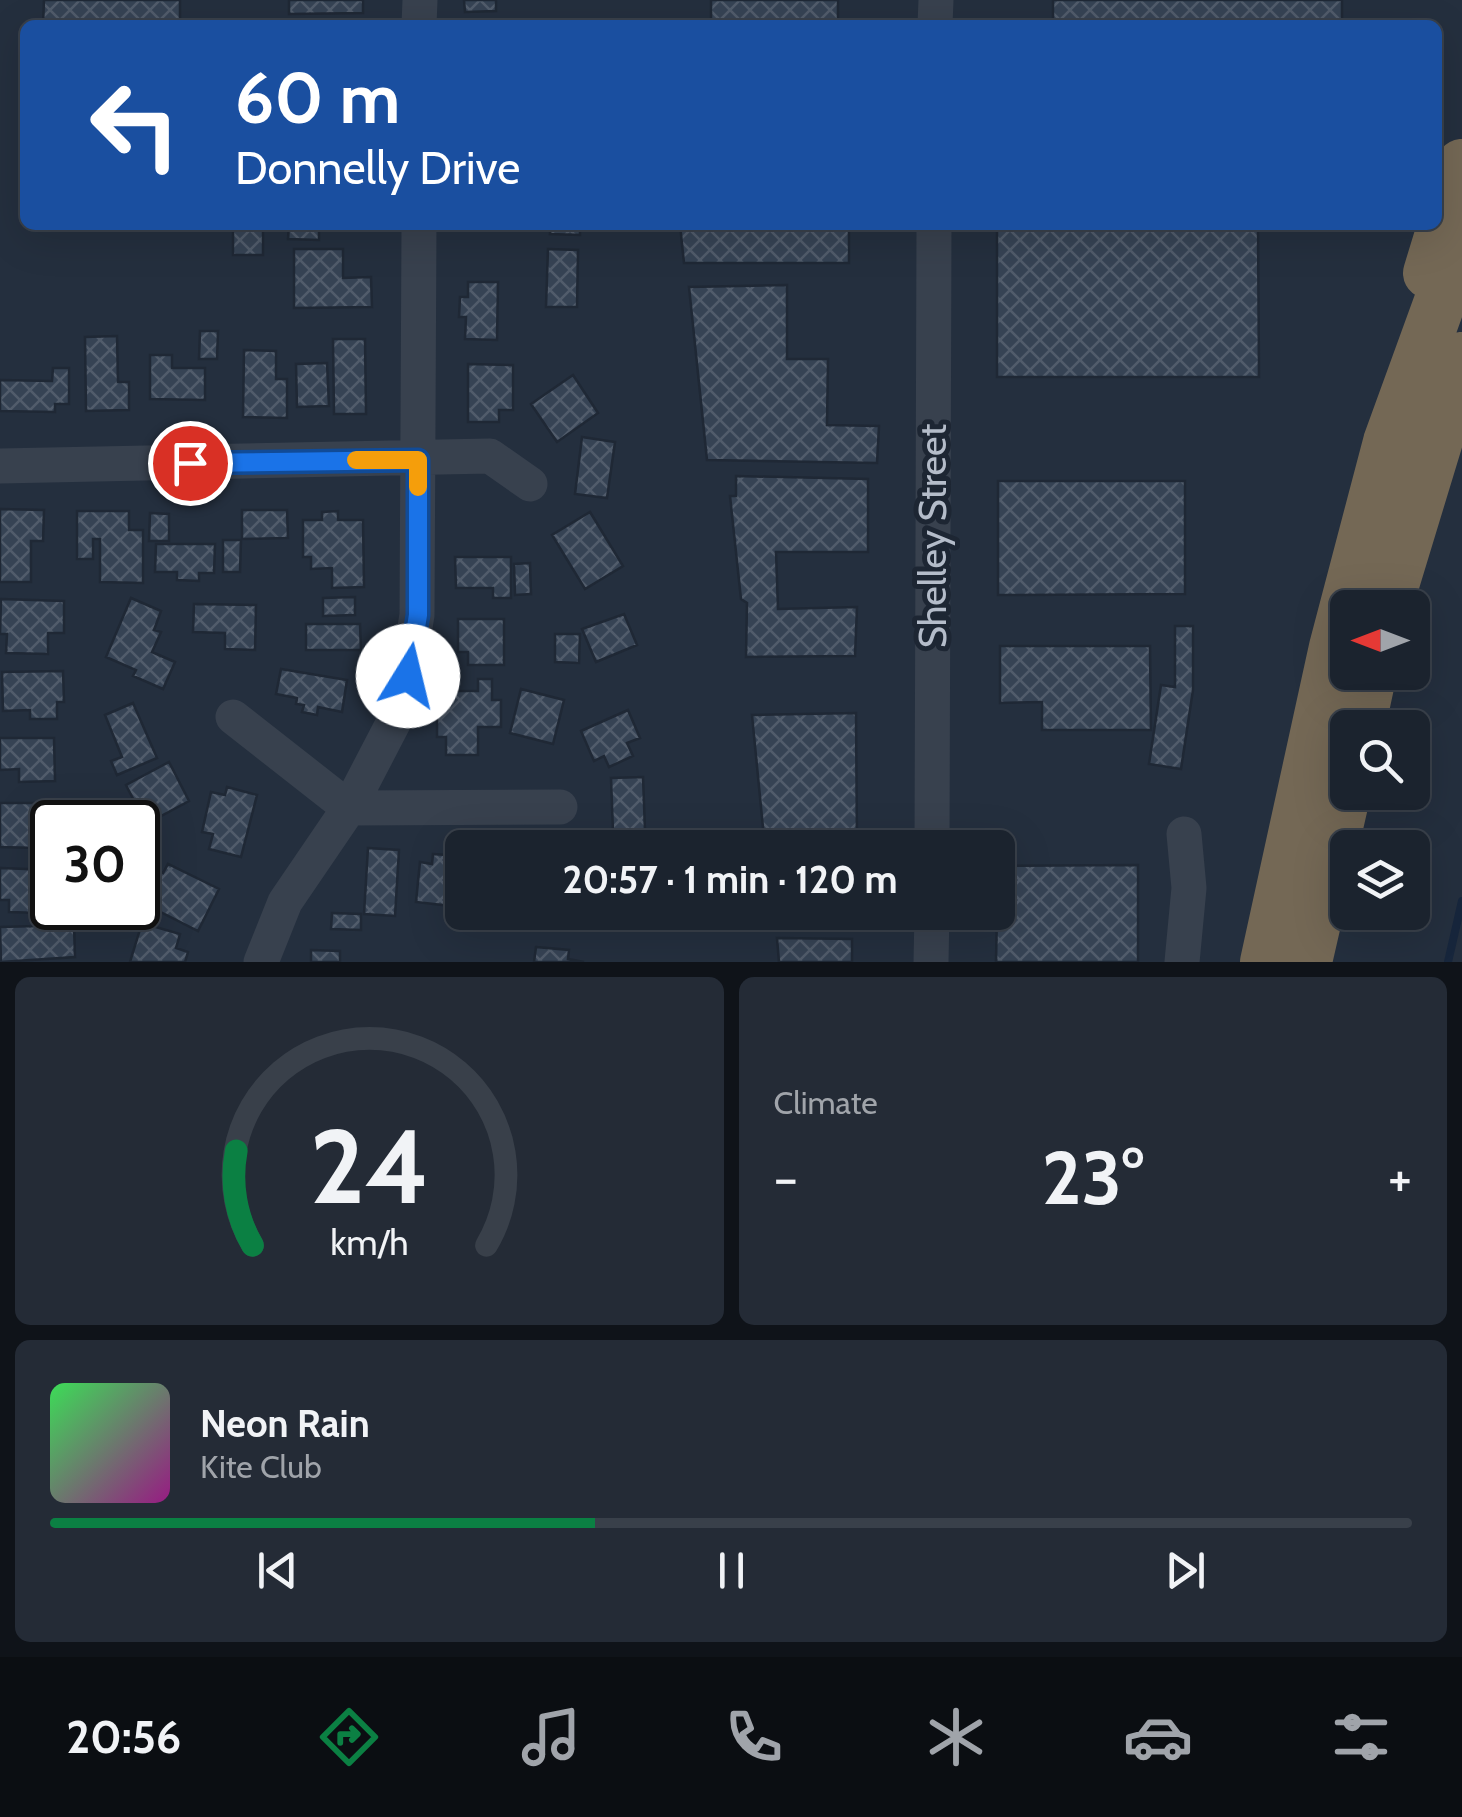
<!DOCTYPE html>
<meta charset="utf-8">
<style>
body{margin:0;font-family:Cabin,sans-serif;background:#242b36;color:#f1f3f6;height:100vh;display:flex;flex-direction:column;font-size:38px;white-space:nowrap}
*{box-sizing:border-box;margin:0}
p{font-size:32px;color:#a0a4aa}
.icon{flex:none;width:55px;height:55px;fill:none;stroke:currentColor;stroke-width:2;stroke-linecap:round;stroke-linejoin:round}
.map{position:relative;height:962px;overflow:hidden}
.drawer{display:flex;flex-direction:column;gap:15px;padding:15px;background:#0f1319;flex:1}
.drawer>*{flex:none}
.banner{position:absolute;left:20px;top:20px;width:1422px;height:210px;border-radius:15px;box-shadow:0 10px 40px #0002,0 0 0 2px #39404a;background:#1a4fa0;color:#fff;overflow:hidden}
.needle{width:65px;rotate:270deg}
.fabs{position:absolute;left:1330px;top:590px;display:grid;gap:20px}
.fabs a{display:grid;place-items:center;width:100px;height:100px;border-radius:15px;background:#1b232e;box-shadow:0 10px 40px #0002,0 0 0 2px #39404a;font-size:50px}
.speed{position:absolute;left:30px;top:800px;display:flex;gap:20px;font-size:50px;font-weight:700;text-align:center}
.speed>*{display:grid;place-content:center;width:130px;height:130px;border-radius:50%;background:#1b232e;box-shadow:0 10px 40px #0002,0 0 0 2px #39404a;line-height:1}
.speed .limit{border:5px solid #111;border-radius:15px;background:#fff;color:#111}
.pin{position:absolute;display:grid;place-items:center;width:85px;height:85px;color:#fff;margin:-42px;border:5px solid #fff;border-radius:50%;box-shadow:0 2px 10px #0007}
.me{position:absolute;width:110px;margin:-55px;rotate:9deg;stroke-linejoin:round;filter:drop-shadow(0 0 8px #0008)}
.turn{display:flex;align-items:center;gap:35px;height:210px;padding:0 50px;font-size:45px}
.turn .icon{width:130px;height:130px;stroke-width:2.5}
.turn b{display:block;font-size:70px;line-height:85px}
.big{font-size:75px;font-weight:700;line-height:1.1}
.drawer .tile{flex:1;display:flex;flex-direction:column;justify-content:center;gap:15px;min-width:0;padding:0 35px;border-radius:15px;background:#242b36}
.drawer .dial{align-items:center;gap:0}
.dial svg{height:260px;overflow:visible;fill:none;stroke:#39404a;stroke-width:7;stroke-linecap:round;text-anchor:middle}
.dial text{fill:#f1f3f6;stroke:none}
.song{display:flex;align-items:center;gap:30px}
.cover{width:120px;height:120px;border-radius:15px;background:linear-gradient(135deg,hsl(130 70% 55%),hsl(310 70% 35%))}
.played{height:10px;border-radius:5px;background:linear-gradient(90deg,#0b8043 40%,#39404a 40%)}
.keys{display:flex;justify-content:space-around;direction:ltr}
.heat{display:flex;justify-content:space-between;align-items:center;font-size:55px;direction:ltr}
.drawer .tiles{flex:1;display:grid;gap:15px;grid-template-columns:1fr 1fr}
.tile:last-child{grid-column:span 2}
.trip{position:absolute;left:445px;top:830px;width:570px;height:100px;border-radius:15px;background:#1b232e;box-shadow:0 10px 40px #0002,0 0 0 2px #39404a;font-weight:700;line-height:100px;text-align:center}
.dock{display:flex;height:160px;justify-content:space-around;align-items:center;background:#0b0e12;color:#a0a4aa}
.dock .icon{width:70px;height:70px}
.dock .current{color:#0b8043}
.dock b{font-size:45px;color:#f1f3f6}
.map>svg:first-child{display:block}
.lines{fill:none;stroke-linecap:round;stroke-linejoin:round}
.stream{stroke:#17263c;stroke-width:8}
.building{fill:url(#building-cross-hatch);stroke:#1f2835;stroke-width:2.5}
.minor{stroke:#38414e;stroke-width:35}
.highway{stroke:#746855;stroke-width:52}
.route-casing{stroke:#114b97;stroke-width:25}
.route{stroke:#1a73e8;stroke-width:18}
.slow{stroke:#f59e0b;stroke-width:18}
.labels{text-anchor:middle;stroke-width:10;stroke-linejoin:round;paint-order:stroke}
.street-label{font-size:38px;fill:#b4bcc9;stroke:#1d2633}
</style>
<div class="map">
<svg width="1462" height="962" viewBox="0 0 1462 962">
<defs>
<pattern id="building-cross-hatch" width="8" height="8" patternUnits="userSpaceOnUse" patternTransform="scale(2.5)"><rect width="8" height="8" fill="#364354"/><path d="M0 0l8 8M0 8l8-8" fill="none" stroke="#515c6b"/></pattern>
</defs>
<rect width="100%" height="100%" fill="#242f3e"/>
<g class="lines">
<path class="stream" d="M1448,962l14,-61"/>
</g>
<path class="building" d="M44,0h136v25h-137z
M289,0h74v13l-74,1z
M464,0h32v11l-31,1z
M711,0h127v25h-127z
M1053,0h289v25h-289z
M233,225h30v30h-30z
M289,225h30v15l-31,-1z
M551,225h39v3h-10v7l-30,-1z
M680,225h169v38h-165z
M997,225h261l1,152h-262z
M294,249h49v29l28,-1 1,30 -78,1z
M548,249l30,1 -1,57h-31z
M468,282h30l-1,58 -32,-1 1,-22h-7l1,-20h8z
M787,285v74h41l-1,66 52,1 -2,37 -170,-3 -18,-173z
M200,331h18l-1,28h-18z
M117,336l1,46h11v28l-43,1 -1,-74z
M333,339h32l1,75h-32z
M244,350l32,1v28h11v39l-44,-1z
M150,355h22v13h33v32l-55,-1z
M327,363l2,43 -32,1 -1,-43z
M468,364l45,1v45h-14v12h-31z
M53,368h16v36h-14v8l-55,-1v-31l52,1z
M573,375l25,38 -41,29 -26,-38z
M582,437l33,5 -8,56 -32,-4z
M736,476l132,3v73h-92l2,57 79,-2 -2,49 -109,1 1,-54 -6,-4 -11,-103h6z
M998,481h187v113l-187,1z
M0,509l44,1 -1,31h-12v41h-31z
M242,510h45l1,28 -46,1z
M77,511h52v19h14v53l-43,-1v-43h-7v20h-16z
M338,511v9h25l1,67 -32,1v-20l-21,1v-12h-8v-37h19v-8z
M590,512l33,54 -38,23 -33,-54z
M150,513l19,1v27h-20z
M223,540h18l-1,32h-17z
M156,544h59l-1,29h-15v8l-22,-1v-8h-22z
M455,557h56v41h-18v-10h-37z
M530,563l1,31 -16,1 -1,-31z
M355,597v18l-32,1v-18z
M131,598l30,13 -7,19 7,2 -9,20 23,10 -12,27 -30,-13 3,-6 -30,-13z
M1,599l63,2v32h-16v21l-42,-1 1,-19h-7z
M194,604l62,1 -1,45 -30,-1v-16l-32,-1z
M624,614l13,31 -41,17 -14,-33z
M458,619h46v46h-36v-13h-10z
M306,624h54l1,26h-55z
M1175,626h18v64l-12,79 -32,-5 12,-79 14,2z
M555,634h25l-1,29 -24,-1z
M1000,646h150l1,84h-109v-28l-42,1z
M281,669l66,11 -5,32 -24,-5 -1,8 -15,-3 2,-7 -8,-1 1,-6 -21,-4z
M63,671l1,31h-7v17h-27v-9l-27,1 -1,-39z
M478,679h14v21h9v27h-23v28h-32v-18h-9v-29h10v-17h31z
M521,689l43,11 -11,44 -43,-11z
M133,703l24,55 -40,17 -6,-14 11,-4 -17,-42z
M628,710l12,28 -13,5 6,13 -24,11 -5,-11 -10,5 -13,-30z
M856,713l1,135h-92l-13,-133z
M0,738h54l1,43 -36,1v-13l-19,1z
M169,762l20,39 -43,23 -20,-39z
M643,777l2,54 -32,1 -2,-54z
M227,787l30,8 -16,62 -32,-8 4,-15 -11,-2 9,-40 14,3z
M0,803h46v32l-9,-1v14l-37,-1z
M622,834l20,14h-28z
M368,848l31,2 -4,66 -31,-2z
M433,854l29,2 -2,51 -44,-5 4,-40 12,2z
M138,859l25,14 5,-9 51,25 -21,42 -53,-27 10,-21 -17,-9z
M1138,865v97h-142l2,-96z
M0,868l51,2 -1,31 -10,-1v13l-31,-1v-12h-9z
M516,912h32v5l-32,2z
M332,913l29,1v16l-30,-1z
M142,923l38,11 -4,14 12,4 -3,10h-55z
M74,925l1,32 -74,5 -1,-35z
M777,938l75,1v23h-73z
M536,947l33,3 -1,9 16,3h-50z
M311,950l29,1v11h-29z"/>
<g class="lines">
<path class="minor" d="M419,25l1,-25
M935,25l1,-25
M0,466l490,-10 40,28
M233,717l116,91 211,-1
M932,848l2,-623
M261,962l24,-60 64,-94 53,-102 15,-91 2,-390
M931,962l1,-50
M1182,962l7,-74 -5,-54"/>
<path class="highway" d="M1429,273l33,-108
M1386,608l76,-250
M1359,728l12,-56
M1266,962l69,-315 54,-205 73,-201
M1306,962l42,-183"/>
</g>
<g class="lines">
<defs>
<path id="route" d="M190,463l228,-3v155l-10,61"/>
</defs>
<use href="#route" class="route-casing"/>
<use href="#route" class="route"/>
<path class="slow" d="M356,460h62v27"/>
</g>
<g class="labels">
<g class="street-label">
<text transform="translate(933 536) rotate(-90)" y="13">Shelley Street</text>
</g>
</g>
</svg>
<div class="fabs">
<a><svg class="needle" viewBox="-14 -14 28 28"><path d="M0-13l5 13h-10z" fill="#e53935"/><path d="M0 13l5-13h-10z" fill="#a0a4aa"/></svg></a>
<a><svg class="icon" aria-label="search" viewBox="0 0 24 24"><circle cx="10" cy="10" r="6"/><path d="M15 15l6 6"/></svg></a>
<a><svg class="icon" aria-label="layers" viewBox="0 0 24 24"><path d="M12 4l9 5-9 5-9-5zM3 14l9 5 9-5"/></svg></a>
</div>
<div class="speed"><div class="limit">30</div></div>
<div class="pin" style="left:190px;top:463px;background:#d93025"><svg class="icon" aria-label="arrive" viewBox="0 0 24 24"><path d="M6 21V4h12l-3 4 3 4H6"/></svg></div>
<svg class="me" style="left:408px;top:676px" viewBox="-20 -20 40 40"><circle r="19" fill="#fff"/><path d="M0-13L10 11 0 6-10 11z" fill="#1a73e8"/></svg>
<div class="trip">20:57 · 1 min · 120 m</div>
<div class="banner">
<div class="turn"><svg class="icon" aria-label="left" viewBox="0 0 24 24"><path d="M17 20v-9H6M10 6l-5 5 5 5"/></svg><div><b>60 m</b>Donnelly Drive</div></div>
</div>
</div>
<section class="drawer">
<div class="tiles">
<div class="tile dial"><svg viewBox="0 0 100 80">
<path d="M14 69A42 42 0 1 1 86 69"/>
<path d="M14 69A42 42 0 0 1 9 40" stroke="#0b8043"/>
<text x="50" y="56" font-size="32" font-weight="700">24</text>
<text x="50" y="72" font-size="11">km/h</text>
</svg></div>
<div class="tile"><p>Climate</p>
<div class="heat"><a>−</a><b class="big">23°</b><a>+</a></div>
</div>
<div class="tile">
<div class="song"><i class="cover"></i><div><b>Neon Rain</b><p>Kite Club</p></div></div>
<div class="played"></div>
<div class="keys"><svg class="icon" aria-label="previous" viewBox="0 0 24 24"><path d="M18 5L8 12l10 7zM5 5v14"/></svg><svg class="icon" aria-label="pause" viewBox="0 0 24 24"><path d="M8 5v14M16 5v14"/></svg><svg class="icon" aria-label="next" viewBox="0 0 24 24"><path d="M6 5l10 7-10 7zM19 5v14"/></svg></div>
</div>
</div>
</section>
<nav class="dock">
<b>20:56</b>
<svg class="icon current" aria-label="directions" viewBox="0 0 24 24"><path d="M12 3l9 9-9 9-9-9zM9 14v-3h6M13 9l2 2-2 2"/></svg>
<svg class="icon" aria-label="music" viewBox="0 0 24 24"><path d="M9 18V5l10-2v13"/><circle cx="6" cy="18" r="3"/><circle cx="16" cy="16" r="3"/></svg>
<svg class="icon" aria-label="phone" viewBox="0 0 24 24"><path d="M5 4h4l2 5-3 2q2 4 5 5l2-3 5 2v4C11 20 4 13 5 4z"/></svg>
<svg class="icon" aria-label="climate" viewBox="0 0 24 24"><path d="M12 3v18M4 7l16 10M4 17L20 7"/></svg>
<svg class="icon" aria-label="car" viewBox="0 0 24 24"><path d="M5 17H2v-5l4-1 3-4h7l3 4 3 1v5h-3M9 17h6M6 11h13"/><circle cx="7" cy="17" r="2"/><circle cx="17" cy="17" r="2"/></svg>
<svg class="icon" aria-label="filters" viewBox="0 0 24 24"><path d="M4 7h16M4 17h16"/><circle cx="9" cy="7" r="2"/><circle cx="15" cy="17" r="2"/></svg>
</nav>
